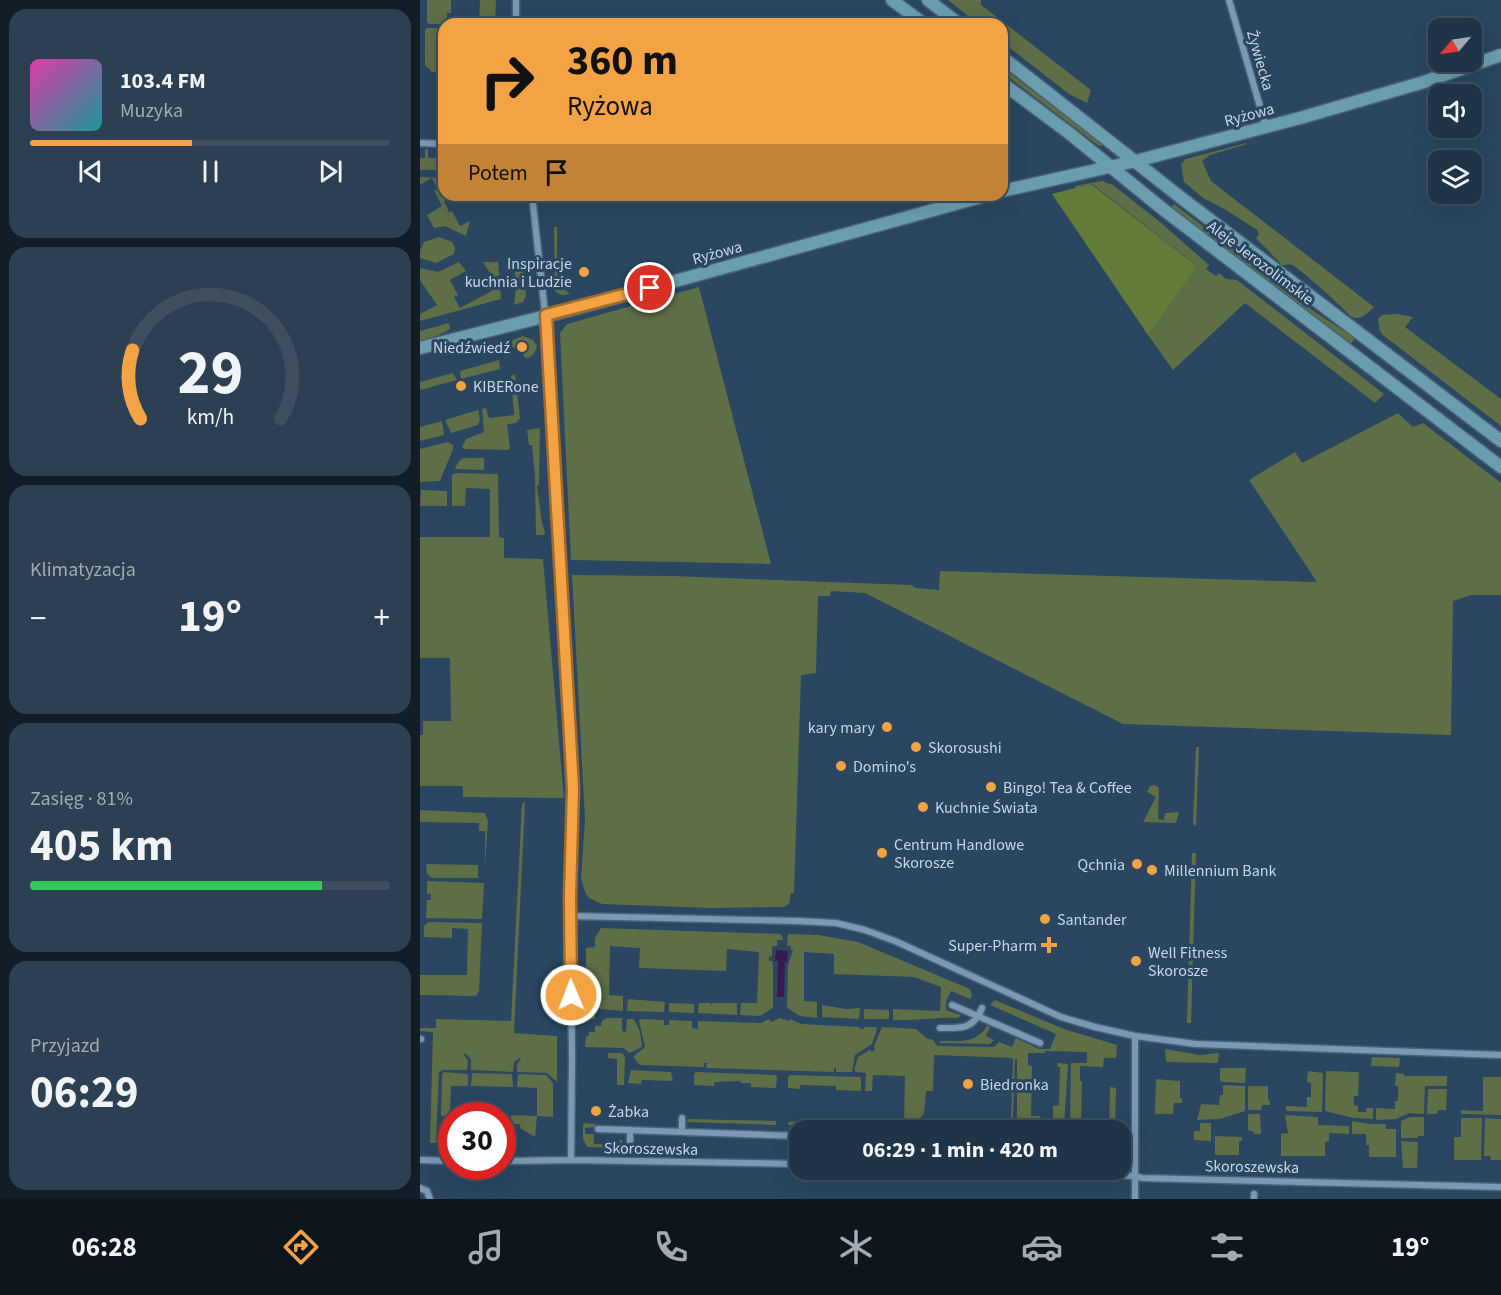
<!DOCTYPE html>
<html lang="pl">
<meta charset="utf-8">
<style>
body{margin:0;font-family:"Source Sans 3",sans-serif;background:#2d3f52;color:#f1f3f6;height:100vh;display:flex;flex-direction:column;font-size:22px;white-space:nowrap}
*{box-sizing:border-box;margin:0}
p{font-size:20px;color:#a2aab4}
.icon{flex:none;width:33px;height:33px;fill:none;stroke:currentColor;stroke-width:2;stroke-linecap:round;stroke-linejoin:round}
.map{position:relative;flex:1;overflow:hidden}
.details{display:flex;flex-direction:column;gap:9px;padding:9px;background:#121d28;width:420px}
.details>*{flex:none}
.hud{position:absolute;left:18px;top:18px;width:570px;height:183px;border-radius:18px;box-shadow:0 6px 24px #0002,0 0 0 2px #3d4f60;background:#f4a344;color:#111;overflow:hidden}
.needle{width:39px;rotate:241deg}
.fabs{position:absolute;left:1008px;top:18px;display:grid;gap:12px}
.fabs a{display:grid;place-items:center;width:54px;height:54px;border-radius:12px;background:#203448;box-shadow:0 6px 24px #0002,0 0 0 2px #3d4f60;font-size:30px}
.speed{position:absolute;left:18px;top:1102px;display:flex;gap:12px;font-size:30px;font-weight:700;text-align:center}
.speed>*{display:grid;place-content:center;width:78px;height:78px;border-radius:50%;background:#203448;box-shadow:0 6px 24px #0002,0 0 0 2px #3d4f60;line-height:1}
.speed .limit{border:9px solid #d22;background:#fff;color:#111}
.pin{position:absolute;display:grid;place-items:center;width:51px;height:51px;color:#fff;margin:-26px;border:3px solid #fff;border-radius:50%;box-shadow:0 2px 6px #0007}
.me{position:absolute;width:66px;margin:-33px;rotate:359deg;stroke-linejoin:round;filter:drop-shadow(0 0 4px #0008)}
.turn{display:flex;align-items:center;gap:21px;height:126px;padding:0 30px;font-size:27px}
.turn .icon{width:78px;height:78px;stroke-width:2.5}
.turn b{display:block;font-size:42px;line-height:51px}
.then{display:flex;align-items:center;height:57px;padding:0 30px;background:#0003;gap:12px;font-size:22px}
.big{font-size:45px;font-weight:700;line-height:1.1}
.details .widget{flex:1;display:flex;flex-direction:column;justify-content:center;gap:9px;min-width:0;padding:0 21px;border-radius:18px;background:#2d3f52}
.details .dial{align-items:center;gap:0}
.dial svg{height:156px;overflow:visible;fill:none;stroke:#3d4f60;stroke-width:7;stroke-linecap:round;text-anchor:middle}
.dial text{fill:#f1f3f6;stroke:none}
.song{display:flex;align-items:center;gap:18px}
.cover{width:72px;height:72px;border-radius:9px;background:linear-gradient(135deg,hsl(320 70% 55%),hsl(180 70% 35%))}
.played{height:6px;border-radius:3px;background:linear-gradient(90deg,#f4a344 45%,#3d4f60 45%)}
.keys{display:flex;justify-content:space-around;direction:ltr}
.heat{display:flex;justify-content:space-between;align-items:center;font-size:33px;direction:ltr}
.charge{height:9px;border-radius:4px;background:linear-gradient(90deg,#34c759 81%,#3d4f60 0)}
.trip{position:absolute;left:369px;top:1120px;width:342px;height:60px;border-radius:18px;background:#203448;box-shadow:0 6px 24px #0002,0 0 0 2px #3d4f60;font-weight:700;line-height:60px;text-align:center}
.tabs{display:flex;height:96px;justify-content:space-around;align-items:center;background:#0d151d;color:#a2aab4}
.tabs .icon{width:42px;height:42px}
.tabs .active{color:#f4a344}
.tabs b{font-size:27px;color:#f1f3f6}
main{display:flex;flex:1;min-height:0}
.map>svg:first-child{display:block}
.green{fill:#5e6e47}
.forest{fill:#637c3a}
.water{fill:#381a50}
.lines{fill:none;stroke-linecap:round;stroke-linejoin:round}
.street-casing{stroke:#4a6278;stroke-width:9}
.secondary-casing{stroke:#4a6278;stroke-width:15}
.street{stroke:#7a99b6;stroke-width:6}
.secondary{stroke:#6a9eaf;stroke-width:12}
.route-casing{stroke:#9f6a2c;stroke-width:15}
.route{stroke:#f4a344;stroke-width:10}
.poi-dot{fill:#f4a344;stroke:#2a4660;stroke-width:2}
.labels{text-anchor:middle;stroke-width:6;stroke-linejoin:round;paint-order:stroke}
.street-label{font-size:16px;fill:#c6d6e5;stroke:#2a4660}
.poi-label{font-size:16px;fill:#c6d6e5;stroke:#2a4660;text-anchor:start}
</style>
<main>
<section class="details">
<div class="widget">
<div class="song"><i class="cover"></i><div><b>103.4 FM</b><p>Muzyka</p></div></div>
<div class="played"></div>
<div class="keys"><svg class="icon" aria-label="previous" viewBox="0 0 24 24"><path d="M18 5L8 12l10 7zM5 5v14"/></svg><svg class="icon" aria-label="pause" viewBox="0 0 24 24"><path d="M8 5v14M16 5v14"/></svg><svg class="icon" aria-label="next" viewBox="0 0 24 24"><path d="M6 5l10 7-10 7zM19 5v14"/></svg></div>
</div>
<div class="widget dial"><svg viewBox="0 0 100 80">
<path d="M14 69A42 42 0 1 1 86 69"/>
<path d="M14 69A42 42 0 0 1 10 34" stroke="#f4a344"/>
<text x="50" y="56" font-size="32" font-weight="700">29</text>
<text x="50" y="72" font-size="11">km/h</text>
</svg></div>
<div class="widget"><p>Klimatyzacja</p>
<div class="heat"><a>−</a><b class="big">19°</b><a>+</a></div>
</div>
<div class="widget"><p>Zasięg · 81%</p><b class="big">405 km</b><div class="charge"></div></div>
<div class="widget"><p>Przyjazd</p><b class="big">06:29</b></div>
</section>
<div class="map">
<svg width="1081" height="1199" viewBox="0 0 1081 1199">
<rect width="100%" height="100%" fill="#2a4660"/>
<path class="green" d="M7,0h24v13h-4v11h-18l-2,-2z
M60,0h16l-1,24 -16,-1z
M528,0h33v5l110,85 -4,13 -18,-9 -67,-52v-18h-24z
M7,28h17v45l-12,-1 -7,-7v-35z
M582,67l97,74 3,5h-3l-97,-74z
M826,143l1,1 -37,11 -8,6 9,20 163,126c-7,6 -12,14 -23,10 -4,-6 -51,-49 -59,-52 -2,-1 -7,0 -10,0l-26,-27 3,-4 -2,-4 -31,-20 -23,-12 -19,-16 -3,-18 5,-5z
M5,149h3v9h16v12h-24v-12h5z
M0,177l24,1v17h11l-11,6 5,11 3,-1 8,15 10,-5 -4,15 -21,-10 -11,2 -7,-13 15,-9 -8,-15 4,-2 -6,-11 -12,7z
M682,181l11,4 47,37 49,43 -3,4 10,7 3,-3 7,6 11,1 147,114 -9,9 -130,-100 -72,67 -25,-35 48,-70 -104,-81 -17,4v-2z
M754,204l141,108 40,26 -4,6 -180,-136z
M134,227h3v56l13,11 -9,1 -6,-4z
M19,237l13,5 3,6 -1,6 -18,9 -16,-5v-7l4,-9z
M39,262l7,9 -16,9 8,15 -4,2 6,11 39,-21 -16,-25h15l3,37 -81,22v-7l17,-9 -17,-25v-12l18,4z
M102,262l4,34 -3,6 -9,3 2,-17 -2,-24z
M279,287l72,277 -200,-4 -11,-227 7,-9z
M977,314l16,3 -8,10 96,72v27l-118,-91 -3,-4 -2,-12 4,-4z
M29,323l1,6 -13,7 -17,5v-10z
M103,336l10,4 4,6c-2,6 -4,12 -12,12l-2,-4 6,-5 -3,-8 -8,1 -2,7 -5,-3 -6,1 -1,-4z
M79,360l1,9 -39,10 -1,-8z
M33,373l4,7 -37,10v-8z
M95,374l5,44 -4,5 -9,1 3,24 -2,2 -44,-1 -2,-2 4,-8 18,-7 -2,-23 4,-1 3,10 25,-3 -3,-39z
M58,410l2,9 -2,6 -27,8 -6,-13z
M978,413l15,14 10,-4 78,60v112h-30l-18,6 -2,134 -328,-11 -258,-131 -34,-2 -1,5h-12l-2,77 -15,2 -7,218h-3l-2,11 -5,3 -74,1 -108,-4 -13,-6 -4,-6 -4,-14 4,-58 -13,-245 100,1 239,9 5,3 23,2 1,-19 377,11 -68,-102 46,-28 7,11z
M22,421l2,14 -24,6v-14z
M120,428l-1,57 -2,1 5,37 3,9 -1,3h-8l-1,-58 -3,-32h-3l-2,-15z
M28,442l5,3v4l-13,32 -20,1v-33z
M44,458h20v12l-28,-1 -1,-1 5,-8z
M36,473l42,1 1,63 5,1v20l39,1 21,239 -101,-1v-11h-43v-51h3v-14h28l-1,-63h-30v-121h70v-48l-24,-1 -1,18h-13v-31z
M1,490l26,1v15h-27z
M776,747h3l-3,79 -3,-2z
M735,785l4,3 -1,31 6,1 1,-7 14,-1 -3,11 -33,-1 13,-25 -9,-5 3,-6z
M105,801l-11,232 43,3v46l-10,-9 -30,-1v-8l4,-5 -1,-1 -6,4 -1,10 -42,-2v-11l-6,-6 -1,2 4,6 -1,9h-24l-4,2 -3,71h-6l3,-111 -13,-1v-3h16v-9l75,2 11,-217z
M0,810l65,3 3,8 -3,44v-34h-6v-8l-59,-1z
M772,853h4l-5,170h-4z
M6,864l52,1v13h-46l-5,-4z
M7,881l57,2 -2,36 -56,-1 1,-18h4v-6h-4z
M9,922l52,1 1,1 -3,67 -3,5 -56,-1v-20h47l1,-46 -16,-1v10l-28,-1v-11z
M181,928l180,6 2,6h-6v6h-5v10l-3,1v4h3l1,4v43l-13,8 -20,-1 1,-12h16l2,-51 -32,-3 -1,22 -87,-3 1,-20 -30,-2 -1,49 14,1v15l-23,-2 -5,-8h-9l3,8 6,6v4h-9v-71l9,-1v-9z
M368,934l30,1 40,7 112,47 2,7 -2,3 -19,-8 -5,10v9l15,5 -3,3c-22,-1 -42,3 -65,2v-11l47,2 1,-24 -27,-10 -80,-3v-20l-30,-2v49l13,1v16l-17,-2 -13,-8 1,-43 5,-15h-2v-4h-4z
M208,999l37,3 -1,10 -37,-1z
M575,1000l69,29 53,16 -1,13h-12l-1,9 -23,-1v15h2l-1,44h-11l1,-62h16v-11l-42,-1v2h-17v12l4,1 -1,50h9l3,8h-3v2h-21l-1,5h-4l-1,-7 4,-7v-58h-2l-2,58 -2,3 2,-62 -79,-3 -1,36h-7l-2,23 -7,7 -3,10 -104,-2 -3,-3 -19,-1v-3l23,-2 49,4v-3l44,4 1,-49 -32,-1 -1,16h-7l1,-18 -10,-1 -2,-2 4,-13 12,-7 2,2 3,-2 -1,-4 8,-19 34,2 10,9 7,2 4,6 57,1 5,-5 13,5 4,-9 23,11h11l6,-15 -66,-29z
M249,1003l25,1v9l-25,-1z
M279,1003h12l1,3v-3h25v12l-39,-2z
M402,1005l24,4 14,-1 -1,11 -37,-2z
M444,1009l25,1v9h-25z
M187,1018h15v13l4,1 1,-13h7l6,13 2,15 -13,6 -5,-5 -39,-1 1,-11h3v-4h6v-6h6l1,-5z
M360,1018l9,3 1,-2 11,5 58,3 1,2h4v-2h12l1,2 -5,15 -17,11 -3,17h-16v-4h-2v4l-128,-4 1,-5h-3v4l-64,-2 -7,-8 12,-10 -6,-26 1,-2 24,1v5h5v-5l23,1v7l6,1v-8l63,2 8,-4 2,3z
M567,1026l3,1 -4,9 8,4 -4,4 -50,-1v-2c18,0 36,3 47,-15z
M745,1049l35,6 19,-2 -1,10 -51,-1 -1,-1z
M188,1053h14l3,4 -1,28h-7v-26l-9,-1z
M952,1057l28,1 -1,9 -28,-1z
M638,1063l10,1 -4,63 -11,-1v-20l6,-1 1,-38h-3z
M800,1068h26l-1,15 -22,-1 -3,-1z
M211,1070l40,2 2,9 -31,-1 -1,4 -13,-1z
M888,1071l15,2 -1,39 -36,-1v-5l21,1v-10h4v-14l-4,-1z
M906,1071l33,1 -1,24h-4v9l4,1v6h8v-4h7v11l-19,-1 -29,-7z
M24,1072l24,2v12h-17l-1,27 19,1v2h-17l-1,18h-1v-18h-9l1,-42z
M276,1072l79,3 2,2 -1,11 -25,-1v-4h-10l-1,-2 -26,1v4l-20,-1v-11z
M52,1073l40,1 1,13 -42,-1z
M976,1073l8,1v2h43v10h-22l-1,28 -15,-1 -13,6 -20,1v-12l19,1v-8h3v-15h-3z
M98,1074l28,1 7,8v34l-16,-1 -2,21 -15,-9v-4h-17v-2h7l1,-7 26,1v-28l-20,-1z
M370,1075l70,2 1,2v12l-25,-1v-4l-36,-1v4l-12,-1v-11z
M1063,1077h18v38l-40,-1v-4l22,1z
M736,1079l24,2v17h2v5h-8l-1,11h-18z
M803,1085l22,1v25l-25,8 -23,1 4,-16 18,1 1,-10h3z
M828,1086h20v14l2,1v4h-8l-1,5h-13z
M690,1087l6,1 -1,43h-6z
M1008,1089h19l-1,21h-8l-1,4h-10z
M828,1114h12l1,20h-7v-2l-6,-2z
M865,1115l33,2v8l31,1v8l-20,-1v8l-4,1v14h-44v-22l7,-1z
M990,1117h14v19h-6v2h-17v-17z
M1041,1118h21l-1,42h-27v-23h7z
M1065,1118l16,1v41h-10l-1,-4h-6z
M268,1119l88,2v4l-89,-3z
M932,1121l18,3h16v5h10v28h-27v-12h-3v-11h-14z
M165,1123l10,1v3l-10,1v6h9v10h25l1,-4h2v8l-35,-1 -4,-8v-14z
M780,1123h11v18l-17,-1v-9h6z
M795,1136l27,1v4h-3v14h-24z
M981,1141l17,1 -1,26h-14z"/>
<path class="forest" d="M671,184l106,82 -49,69 -96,-141z"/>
<path class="water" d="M356,950l12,1 -1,11h-2l-1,35h-7l1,-36h-3z"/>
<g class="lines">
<defs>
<path id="street" d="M809,0l37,127
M96,24v-24
M0,143l24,1
M112,195l16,145 25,449 -3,107 2,160 -1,104
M151,916l227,5 38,2 29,7 30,11 166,76 34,10 40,9 61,8 305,11
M532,1005l88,38
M520,1028c21,0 33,2 42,-20
M0,1039h1
M178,1129l202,7
M262,1132v-14
M210,1148v-18
M0,1160l32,1
M82,1161l69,-1 229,4
M582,1170l133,6 7,2 359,9
M0,1188l7,3 3,8
M715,1199v-163
M834,1199v-5"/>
<path id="secondary" d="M472,0l32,24
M508,0l31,24
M582,57l182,143 317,241
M582,83l67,50 95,77 337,257
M582,191l134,-30 164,-43 124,-36 77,-27
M0,348l150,-38 418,-115"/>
</defs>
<use href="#street" class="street-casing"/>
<use href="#secondary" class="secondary-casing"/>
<use href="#street" class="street"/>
<use href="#secondary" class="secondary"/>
</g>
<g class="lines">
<defs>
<path id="route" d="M151,995l-1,-99 3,-107 -27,-474 104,-27"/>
</defs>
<use href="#route" class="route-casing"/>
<use href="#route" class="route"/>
</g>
<g class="poi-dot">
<circle cx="164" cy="272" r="6"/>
<circle cx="102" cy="347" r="6"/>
<circle cx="41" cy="386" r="6"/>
<circle cx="467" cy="727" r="6"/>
<circle cx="496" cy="747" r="6"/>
<circle cx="421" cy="766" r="6"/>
<circle cx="571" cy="787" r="6"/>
<circle cx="503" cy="807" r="6"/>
<circle cx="462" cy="853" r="6"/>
<circle cx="717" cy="864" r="6"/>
<circle cx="732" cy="870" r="6"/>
<circle cx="625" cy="919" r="6"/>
<path d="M626 936h6v6h6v6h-6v6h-6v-6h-6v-6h6z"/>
<circle cx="716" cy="961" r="6"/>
<circle cx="548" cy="1084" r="6"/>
<circle cx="176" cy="1111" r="6"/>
</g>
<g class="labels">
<g class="street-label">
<text transform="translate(841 60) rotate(74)" y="6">Żywiecka</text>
<text transform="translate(829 114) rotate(-15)" y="6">Ryżowa</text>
<text transform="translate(297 252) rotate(-15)" y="6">Ryżowa</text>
<text transform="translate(841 262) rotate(37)" y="6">Aleje Jerozolimskie</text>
<text transform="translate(231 1148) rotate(1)" y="6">Skoroszewska</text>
<text transform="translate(832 1166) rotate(1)" y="6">Skoroszewska</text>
</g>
<g class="poi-label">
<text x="152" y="269" text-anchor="end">Inspiracje<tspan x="152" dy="18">kuchnia i Ludzie</tspan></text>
<text x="90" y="353" text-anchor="end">Niedźwiedź</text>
<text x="53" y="392">KIBERone</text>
<text x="455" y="733" text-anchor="end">kary mary</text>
<text x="508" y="753">Skorosushi</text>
<text x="433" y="772">Domino's</text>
<text x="583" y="793">Bingo! Tea &amp; Coffee</text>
<text x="515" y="813">Kuchnie Świata</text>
<text x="474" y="850">Centrum Handlowe<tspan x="474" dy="18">Skorosze</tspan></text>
<text x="705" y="870" text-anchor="end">Qchnia</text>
<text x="744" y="876">Millennium Bank</text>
<text x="637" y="925">Santander</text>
<text x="617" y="951" text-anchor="end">Super-Pharm</text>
<text x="728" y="958">Well Fitness<tspan x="728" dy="18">Skorosze</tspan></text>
<text x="560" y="1090">Biedronka</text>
<text x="188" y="1117">Żabka</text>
</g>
</g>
</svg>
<div class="fabs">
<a><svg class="needle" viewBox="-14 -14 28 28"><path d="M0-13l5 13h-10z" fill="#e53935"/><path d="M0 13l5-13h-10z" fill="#a2aab4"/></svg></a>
<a><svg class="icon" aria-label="sound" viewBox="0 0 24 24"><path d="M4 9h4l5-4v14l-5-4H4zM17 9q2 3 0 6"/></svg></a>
<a><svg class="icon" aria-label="layers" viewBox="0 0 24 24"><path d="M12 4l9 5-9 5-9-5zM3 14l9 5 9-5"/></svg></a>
</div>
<div class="speed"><div class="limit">30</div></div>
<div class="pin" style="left:230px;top:288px;background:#d93025"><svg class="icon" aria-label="arrive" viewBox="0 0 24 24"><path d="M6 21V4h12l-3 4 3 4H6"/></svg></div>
<svg class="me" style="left:151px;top:995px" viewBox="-20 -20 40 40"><circle r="17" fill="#f4a344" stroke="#fff" stroke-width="3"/><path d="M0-11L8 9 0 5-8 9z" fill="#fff"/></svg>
<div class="trip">06:29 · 1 min · 420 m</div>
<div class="hud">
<div class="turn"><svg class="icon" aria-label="right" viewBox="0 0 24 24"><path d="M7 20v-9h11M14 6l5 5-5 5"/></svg><div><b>360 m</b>Ryżowa</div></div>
<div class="then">Potem<svg class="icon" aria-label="arrive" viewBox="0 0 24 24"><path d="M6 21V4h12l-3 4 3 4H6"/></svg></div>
</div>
</div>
</main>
<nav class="tabs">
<b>06:28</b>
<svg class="icon active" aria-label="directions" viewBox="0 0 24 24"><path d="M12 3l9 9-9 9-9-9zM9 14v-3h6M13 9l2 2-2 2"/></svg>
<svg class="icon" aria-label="music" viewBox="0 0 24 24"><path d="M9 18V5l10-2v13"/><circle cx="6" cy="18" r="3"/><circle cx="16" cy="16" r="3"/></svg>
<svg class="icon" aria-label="phone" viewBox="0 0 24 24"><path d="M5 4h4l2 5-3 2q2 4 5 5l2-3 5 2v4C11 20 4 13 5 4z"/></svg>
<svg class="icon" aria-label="climate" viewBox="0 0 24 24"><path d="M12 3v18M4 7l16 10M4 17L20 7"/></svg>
<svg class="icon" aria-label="car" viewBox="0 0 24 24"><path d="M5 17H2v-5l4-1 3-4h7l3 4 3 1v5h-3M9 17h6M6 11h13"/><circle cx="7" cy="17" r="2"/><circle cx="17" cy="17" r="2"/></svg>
<svg class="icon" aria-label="filters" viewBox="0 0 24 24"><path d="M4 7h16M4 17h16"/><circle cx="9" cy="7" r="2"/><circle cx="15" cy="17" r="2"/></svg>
<b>19°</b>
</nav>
